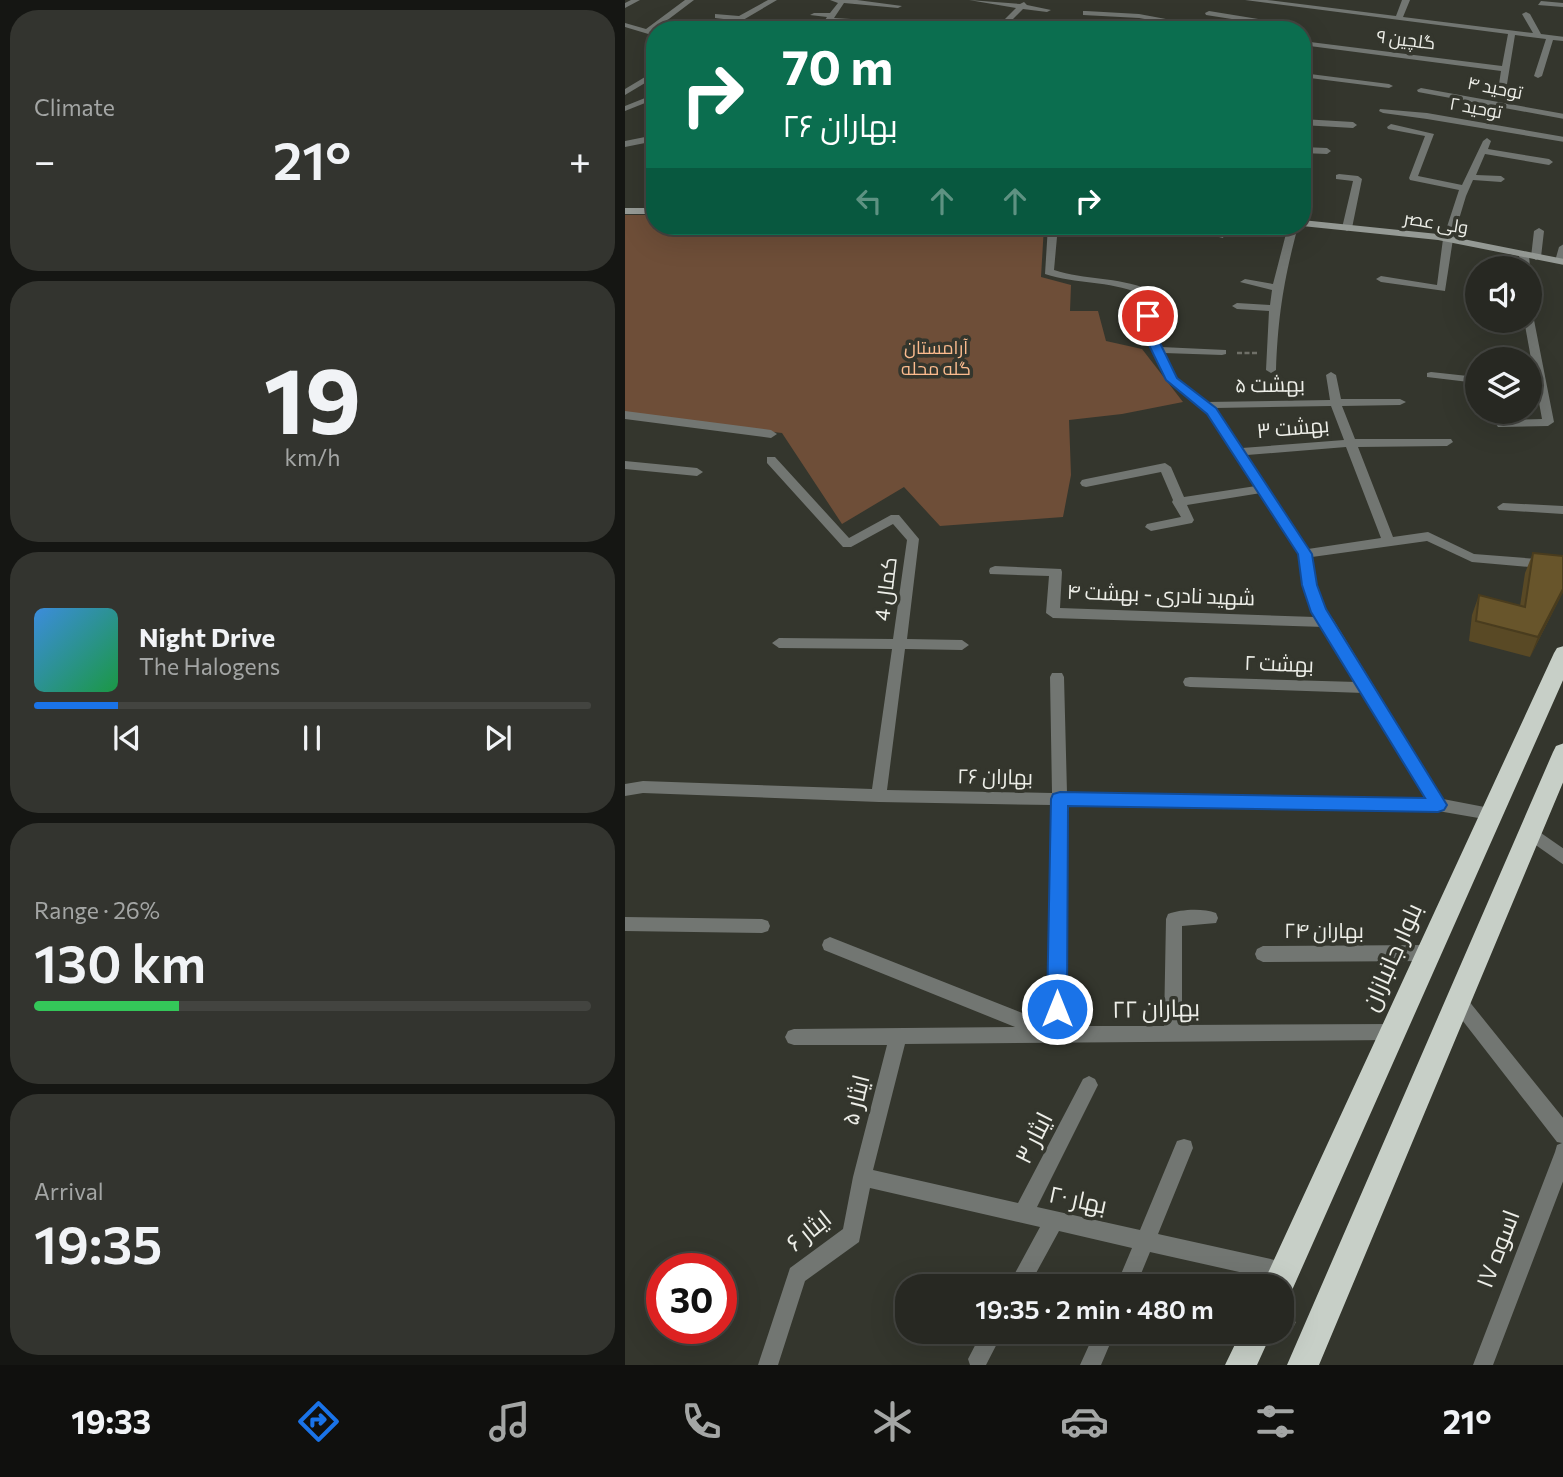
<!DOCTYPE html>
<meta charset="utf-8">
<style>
body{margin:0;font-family:Commissioner,Cairo,sans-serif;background:#33342f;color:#f1f3f6;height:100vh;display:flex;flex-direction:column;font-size:26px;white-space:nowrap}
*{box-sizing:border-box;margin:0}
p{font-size:23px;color:#a4a6a5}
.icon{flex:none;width:38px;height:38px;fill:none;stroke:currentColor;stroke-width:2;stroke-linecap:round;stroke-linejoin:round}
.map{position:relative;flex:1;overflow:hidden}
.drawer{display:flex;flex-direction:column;gap:10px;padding:10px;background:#151613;width:625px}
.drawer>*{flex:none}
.banner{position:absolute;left:21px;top:21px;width:665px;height:214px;border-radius:28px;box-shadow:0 7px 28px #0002,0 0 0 2px #434440;background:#0b6e4f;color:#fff;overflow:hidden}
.fabs{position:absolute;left:840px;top:256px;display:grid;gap:14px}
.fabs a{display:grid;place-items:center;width:77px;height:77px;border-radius:50%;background:#272822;box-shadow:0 7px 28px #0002,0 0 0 2px #434440;font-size:35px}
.speed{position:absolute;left:21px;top:1253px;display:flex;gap:14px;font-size:35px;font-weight:700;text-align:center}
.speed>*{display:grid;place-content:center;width:91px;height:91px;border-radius:50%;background:#272822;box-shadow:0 7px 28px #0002,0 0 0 2px #434440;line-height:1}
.speed .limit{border:10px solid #d22;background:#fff;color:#111}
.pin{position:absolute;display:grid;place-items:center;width:60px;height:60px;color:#fff;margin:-30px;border:4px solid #fff;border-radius:50%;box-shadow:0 2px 7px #0007}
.me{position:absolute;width:77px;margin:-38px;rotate:0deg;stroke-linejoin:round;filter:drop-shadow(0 0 5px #0008)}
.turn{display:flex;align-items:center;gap:24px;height:147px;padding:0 21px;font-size:32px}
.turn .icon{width:91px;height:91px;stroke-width:2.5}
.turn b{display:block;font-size:49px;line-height:60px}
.lanes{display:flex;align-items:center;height:66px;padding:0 21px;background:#0003;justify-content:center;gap:35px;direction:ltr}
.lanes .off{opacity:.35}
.big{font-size:52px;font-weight:600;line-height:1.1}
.drawer .widget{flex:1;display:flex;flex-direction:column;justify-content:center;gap:10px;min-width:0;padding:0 24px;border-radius:28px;background:#33342f}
.drawer .dial{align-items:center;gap:0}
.dial b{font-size:91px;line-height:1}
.song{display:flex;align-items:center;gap:21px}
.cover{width:84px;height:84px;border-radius:10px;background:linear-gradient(135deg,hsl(210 70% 55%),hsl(140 70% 35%))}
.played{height:7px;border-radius:4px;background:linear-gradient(90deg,#1a73e8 15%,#434440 15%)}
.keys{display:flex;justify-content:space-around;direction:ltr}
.heat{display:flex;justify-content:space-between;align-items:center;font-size:38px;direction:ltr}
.charge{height:10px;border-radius:5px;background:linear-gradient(90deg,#34c759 26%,#434440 0)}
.trip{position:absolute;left:270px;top:1274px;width:399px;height:70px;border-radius:28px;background:#272822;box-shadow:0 7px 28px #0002,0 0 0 2px #434440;font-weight:600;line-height:70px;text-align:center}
.dock{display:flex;height:112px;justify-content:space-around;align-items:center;background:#10100e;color:#a4a6a5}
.dock .icon{width:49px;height:49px}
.dock .selected{color:#1a73e8}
.dock b{font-size:32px;color:#f1f3f6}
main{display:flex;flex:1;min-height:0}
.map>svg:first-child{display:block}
.green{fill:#6e4e38}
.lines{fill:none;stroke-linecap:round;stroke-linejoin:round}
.path-far1{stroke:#6f7068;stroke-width:2.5;stroke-dasharray:5 2.5;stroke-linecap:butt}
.path{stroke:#6f7068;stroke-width:4.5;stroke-dasharray:9 4.5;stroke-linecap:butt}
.street{fill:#727672;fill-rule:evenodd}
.secondary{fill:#959a95;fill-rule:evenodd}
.highway{fill:#c7cfc7;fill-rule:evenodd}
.wall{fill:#594925}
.shaded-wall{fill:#493c1e}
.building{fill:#68552b;stroke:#493c1e;stroke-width:2}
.route{fill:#1a73e8;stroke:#114b97;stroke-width:2}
.labels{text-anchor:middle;stroke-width:7;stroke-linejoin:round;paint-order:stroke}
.far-street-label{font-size:18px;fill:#edeee8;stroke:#34362d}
.far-park-label{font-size:18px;fill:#fbbb8e;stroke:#34362d}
.street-label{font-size:21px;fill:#edeee8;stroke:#34362d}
.near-street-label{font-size:24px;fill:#edeee8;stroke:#34362d}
</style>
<main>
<section class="drawer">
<div class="widget"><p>Climate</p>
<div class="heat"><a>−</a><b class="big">21°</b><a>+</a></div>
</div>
<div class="widget dial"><b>19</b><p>km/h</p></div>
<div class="widget">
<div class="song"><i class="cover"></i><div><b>Night Drive</b><p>The Halogens</p></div></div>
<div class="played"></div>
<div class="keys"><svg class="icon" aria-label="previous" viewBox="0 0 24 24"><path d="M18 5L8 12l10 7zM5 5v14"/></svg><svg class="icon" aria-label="pause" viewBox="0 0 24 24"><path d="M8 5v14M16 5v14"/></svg><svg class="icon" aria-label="next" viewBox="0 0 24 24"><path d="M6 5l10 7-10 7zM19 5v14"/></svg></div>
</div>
<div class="widget"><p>Range · 26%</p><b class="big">130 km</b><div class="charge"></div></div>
<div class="widget"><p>Arrival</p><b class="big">19:35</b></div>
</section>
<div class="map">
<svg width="939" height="1365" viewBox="0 0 939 1365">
<rect width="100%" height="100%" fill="#34362d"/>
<path class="green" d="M0,215h30v11h389l-3,51 30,8 -1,26h28l8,30 36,8 41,53 -61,12 -53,6 2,55 -8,42 -123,9 -36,-39 -62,37 -60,-91 -157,-18z"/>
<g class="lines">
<path class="path-far1" d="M612,353h20"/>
<path class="path" d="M656,1317l14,7"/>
<path class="street" d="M6,0h9l-15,8v-5z
M60,0h9l-41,31 2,5 -30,-9v-4l21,6z
M143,0h9l-51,30h-10l16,-10 -17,-2v-4l24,2z
M205,0h27l45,6 -4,2 -54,-5 -10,15 17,1v4l-20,-1 -5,8 -45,-6 4,-2 36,4 6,-9 -17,-2 4,-2h16l8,-10z
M344,0l51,4 4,-2 3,3 24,5 -4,2 -24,-3 -21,21h-8l22,-22z
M620,0h22l129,16 6,-16h8l-7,17 130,16 -11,-19 4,-2 4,2 11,20 23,3v4l-11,-1 -11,36 -4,2 -4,-2 12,-37 -31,-4 -8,49 -4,2 -4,-2 2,-13 -199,-26v-4l200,25 6,-32z
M916,1l23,2v4l-26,-2z
M461,11l53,3 86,16h-19l-67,-12 -56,-3v-4z
M584,11l87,14 4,2 -4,2 -90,-14 -1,-2z
M452,22l58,6 4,2h-28l-37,-4 -1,-2z
M259,24h6l-1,6h-8z
M304,25l19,3 1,2 -23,-1 -1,-2z
M30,71v6l-30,18v-6z
M677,73l87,11 4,2 -4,2 -87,-11z
M796,88l143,26v5l-146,-27 -1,-2z
M30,94v5l-30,12v-5z
M755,109l47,4 137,24v5l-137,-23 -44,-6 -4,-2z
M677,119l51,3 4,3 -4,3 -51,-3z
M766,124l43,10 -16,42 44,9 21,-44 4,-3 4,3 -3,8 61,10 4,3 -4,3 -64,-11 -9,21 25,1 4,3 -4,3 -28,-2 -7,16 -13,43 -8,52 -64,-9 -5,-3 5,-3 56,9 6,-46 16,-49 -49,-10 -1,-2 16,-42 -37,-7 -1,-2z
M30,135v6l-30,6v-6z
M677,147l25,1 4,3 -4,3 -25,-1z
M714,174l19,2 4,3 -10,49 -5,3 -5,-3 11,-47 -17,-2v-4z
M423,226h10l-4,44c31,10 63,7 94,19l13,58 65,3v4l-4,1 -58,-2 13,25 29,24 124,-2 -4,-25 5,-3 5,3 5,24h59l6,3 -6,3 -58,1 13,33h96l2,3 -6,4 -89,1 35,90 35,-5 46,22 90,7v9l-92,-8 -45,-21 -115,16c3,23 5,44 21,62l110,180 52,10 3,5 -3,5 -5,1 -52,-9 -370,-6 -3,221h99l2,-107 2,-5c13,-5 35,-6 48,-1l2,5 -2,5 -34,3v99l210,-1 6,2 3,6 -3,6 -6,2 -487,4 -32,126 145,33 65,-124 6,-3 6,3 3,6 -61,122 103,23 37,-89 7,-2 7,2 2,7 -35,86 126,28 7,3 3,7 -3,7 -7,3 -134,-30 -14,34h-20l16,-38 -73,-17 -30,55h-21l32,-59 -170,-39 -11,54 -54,39 -27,84h-20l32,-97 53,-39 10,-52 34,-132h-93l-6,-2 -3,-6 3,-6 6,-2 221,-2 -191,-77 -2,-5 2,-5 6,-3 218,86 4,-218 -173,-3 -236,-9 -18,3v-12l18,-3 229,8 20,-140 -113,-1 -7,-5 7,-5 114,1 14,-99 -14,-16 -42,23h-8l-76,-84v-6h8l74,81 42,-23h8l20,24 -12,100 55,1 7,5 -7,5 -57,-1 -18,141 165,3 -2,-116 2,-4h10l2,4 3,116 359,5 -62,-105 -174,-6 -5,-1 -2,-4 2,-4 5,-1 167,5 -33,-55 -271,-9 -7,-5 3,-37 -59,-2 -1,-3 1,-3 5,-2 66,3 1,3 -2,36 255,9 -13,-32 -3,-31 -38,-61 -74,12 7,15 -2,3 -41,8 -6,-4 2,-3 34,-7 -9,-15 1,-2 -12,-28 -75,15 -4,-1 -2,-3 2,-3 4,-1 79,-16 6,4 13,30 72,-11 -49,-73 -40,-33 -19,-39 -9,-48c-30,-12 -63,-9 -94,-19zM706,406l13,34 -102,8 -27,-40zM721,447l35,91 -73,11 -61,-94z
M592,226h10l-4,12 -8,-2z
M663,226h10c-14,53 -20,89 -22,144l-5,3 -5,-3 3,-59 -32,-2 -5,-3 5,-3 33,2 2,-15 -32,-8 5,-3 28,5z
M914,228l5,3 -3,26 -5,3 -5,-3 3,-26z
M939,244v19h-7l-2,-2 4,-14z
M899,252l5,3 1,13h-10l-1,-13z
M905,317l4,3 20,102 -6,4 -50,1 -2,-3 6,-4 40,-1 -18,-99h6z
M806,372l46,5v6l-50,-6v-4z
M0,411l146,19 6,4 -6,4 -146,-19z
M0,461l72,7 6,4 -6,4 -72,-7z
M878,503l61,3v8l-65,-4 -2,-3z
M903,824l36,25v16l-41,-29 -3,-5 3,-5z
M0,917l137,2 6,2 2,5 -2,5 -6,2 -137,-2z
M803,945l6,3 2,5 -2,5 -6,3 -165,1 -6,-3 -2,-5 2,-5 6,-3z
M833,993l6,2 100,124v60l-71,186h-20l82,-213 2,-7 5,-2 -5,-1 -105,-135 -3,-6 3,-6z
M357,1332h21l-17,33h-16l-2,-6z
M470,1332h20l-14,33h-21z"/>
<path class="secondary" d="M0,208h30v6h-30z
M677,220l136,14 126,25v6l-126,-25 -136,-14z"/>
<path class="highway" d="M939,646v32l-275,619 -8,3v-14h-18l4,-11 287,-622 3,-5z
M939,743v37l-245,585h-32l266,-613 3,-6z
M616,1332h31l-15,33h-32z"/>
</g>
<path class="wall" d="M908,553l30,39 -33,65 -61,-16 3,-26 7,-20 41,11 5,-33z"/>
<path class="shaded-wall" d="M938,589v3l-33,65 8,-20z"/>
<path class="building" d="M908,553l30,3v33l-25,48 -62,-16 3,-26 46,12z"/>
<path class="route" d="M523,313l6,3 5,25 18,37 39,30 96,146 5,31 9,24 121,196 -3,5 -6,2 -370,-6 -1,203 -3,6 -7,3 -7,-3 -3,-6 4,-210 2,-5 7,-2 365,6 -114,-186 -9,-27 -4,-31 -91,-140 -41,-34 -19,-39 -5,-25z"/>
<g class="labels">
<g class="far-street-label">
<text transform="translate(781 40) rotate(7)" y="6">گلچین ۹</text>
<text transform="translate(870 88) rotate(11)" y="6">توحید ۴</text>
<text transform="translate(851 108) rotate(10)" y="6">توحید ۲</text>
<text transform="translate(811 223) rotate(9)" y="6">ولی عصر</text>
</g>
<g class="far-park-label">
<text x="311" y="354">آرامستان<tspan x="311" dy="21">گله محله</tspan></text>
</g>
<g class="street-label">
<text transform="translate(645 385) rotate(-1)" y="7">بهشت ۵</text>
<text transform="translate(668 428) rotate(-5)" y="7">بهشت ۳</text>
<text transform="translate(261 589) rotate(-83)" y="7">کمال 4</text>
<text transform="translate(536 595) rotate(2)" y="7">شهید نادری - بهشت ۴</text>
<text transform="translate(654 664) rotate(2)" y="7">بهشت ۲</text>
<text transform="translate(370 777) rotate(1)" y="7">بهاران ۲۶</text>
<text x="699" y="938">بهاران ۲۴</text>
</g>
<g class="near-street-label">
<text transform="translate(767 957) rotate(-66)" y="8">بلوار جانبازان</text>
<text transform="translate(531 1009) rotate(-1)" y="8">بهاران ۲۲</text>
<text transform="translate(231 1100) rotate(-76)" y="8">ایثار ۵</text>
<text transform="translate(409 1138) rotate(-63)" y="8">ایثار ۳</text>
<text transform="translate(453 1200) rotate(12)" y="8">بهار ۲۰</text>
<text transform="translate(184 1231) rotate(-39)" y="8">ایثار ۶</text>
<text transform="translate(873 1249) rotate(-69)" y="8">اسوه ۱۷</text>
</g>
</g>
</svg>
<div class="fabs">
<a><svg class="icon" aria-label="sound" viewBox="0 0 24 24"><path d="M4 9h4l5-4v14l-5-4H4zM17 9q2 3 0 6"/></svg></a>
<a><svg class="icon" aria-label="layers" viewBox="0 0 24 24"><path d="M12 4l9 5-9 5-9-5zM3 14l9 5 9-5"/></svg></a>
</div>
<div class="speed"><div class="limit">30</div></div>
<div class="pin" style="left:523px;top:316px;background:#d93025"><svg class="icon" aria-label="arrive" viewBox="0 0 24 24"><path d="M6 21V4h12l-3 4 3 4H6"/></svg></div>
<svg class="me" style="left:432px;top:1009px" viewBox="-20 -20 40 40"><circle r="17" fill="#1a73e8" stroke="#fff" stroke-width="3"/><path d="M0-11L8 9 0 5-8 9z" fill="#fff"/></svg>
<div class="trip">19:35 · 2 min · 480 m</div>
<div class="banner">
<div class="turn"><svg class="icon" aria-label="right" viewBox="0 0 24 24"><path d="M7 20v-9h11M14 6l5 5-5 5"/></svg><div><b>70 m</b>بهاران ۲۶</div></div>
<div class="lanes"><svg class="icon off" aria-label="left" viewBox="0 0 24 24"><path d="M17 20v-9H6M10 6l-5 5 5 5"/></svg><svg class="icon off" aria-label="ahead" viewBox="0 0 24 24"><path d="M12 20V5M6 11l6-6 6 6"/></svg><svg class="icon off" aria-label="ahead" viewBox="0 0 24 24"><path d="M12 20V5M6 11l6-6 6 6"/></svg><svg class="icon" aria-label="right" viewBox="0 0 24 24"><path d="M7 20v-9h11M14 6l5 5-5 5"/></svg></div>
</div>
</div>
</main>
<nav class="dock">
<b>19:33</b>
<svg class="icon selected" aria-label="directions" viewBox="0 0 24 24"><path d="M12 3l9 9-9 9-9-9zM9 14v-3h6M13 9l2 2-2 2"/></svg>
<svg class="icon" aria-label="music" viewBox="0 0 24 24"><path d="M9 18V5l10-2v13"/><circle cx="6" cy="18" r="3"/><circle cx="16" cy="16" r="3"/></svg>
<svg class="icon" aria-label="phone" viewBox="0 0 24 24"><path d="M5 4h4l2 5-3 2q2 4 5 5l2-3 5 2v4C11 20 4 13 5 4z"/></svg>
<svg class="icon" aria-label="climate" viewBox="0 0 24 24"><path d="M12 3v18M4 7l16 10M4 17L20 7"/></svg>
<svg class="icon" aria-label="car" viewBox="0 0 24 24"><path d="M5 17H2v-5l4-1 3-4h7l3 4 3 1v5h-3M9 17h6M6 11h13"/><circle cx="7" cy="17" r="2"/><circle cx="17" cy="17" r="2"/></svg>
<svg class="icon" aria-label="filters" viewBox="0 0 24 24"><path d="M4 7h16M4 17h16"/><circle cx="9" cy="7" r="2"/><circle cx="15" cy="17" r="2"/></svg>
<b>21°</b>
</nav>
